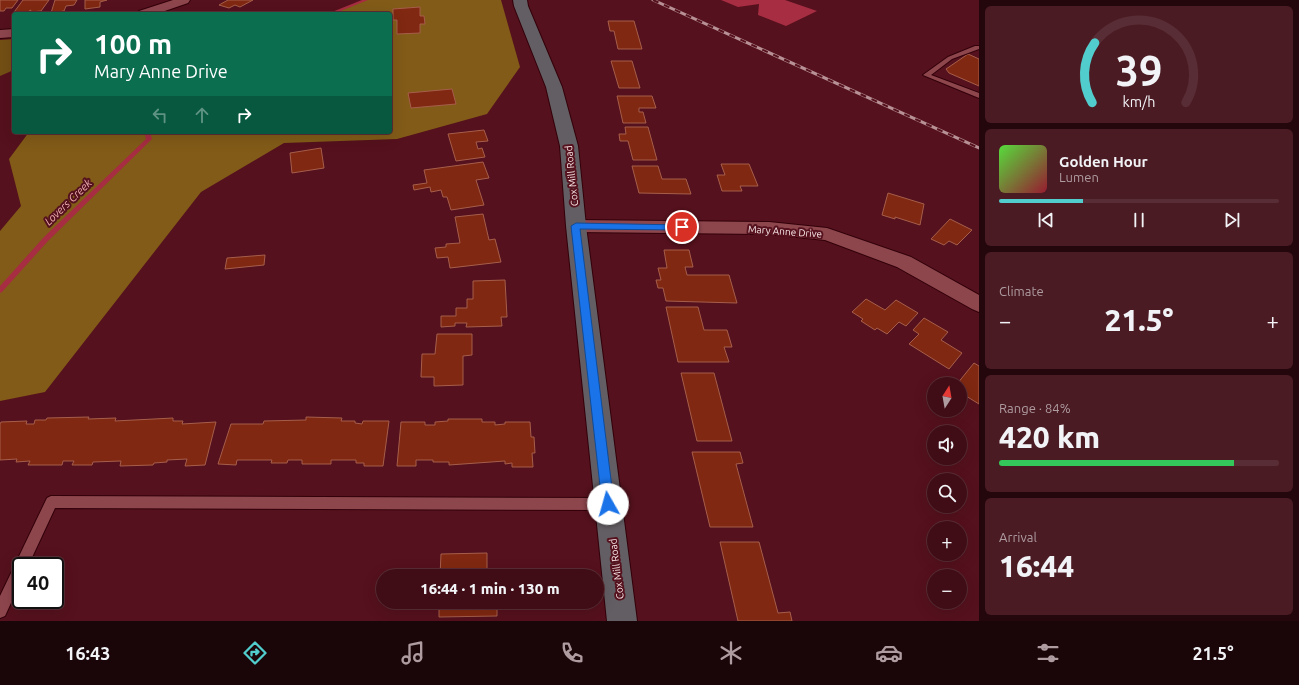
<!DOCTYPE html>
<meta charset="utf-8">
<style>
body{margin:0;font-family:Ubuntu,sans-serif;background:#4b1b23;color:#f1f3f6;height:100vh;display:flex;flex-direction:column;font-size:15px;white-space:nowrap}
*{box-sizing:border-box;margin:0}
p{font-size:13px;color:#ae9ca1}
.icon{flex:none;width:22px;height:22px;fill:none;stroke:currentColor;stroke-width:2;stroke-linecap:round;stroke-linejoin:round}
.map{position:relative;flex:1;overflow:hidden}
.drawer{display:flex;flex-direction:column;gap:6px;padding:6px;background:#23070c;width:320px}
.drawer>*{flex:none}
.hud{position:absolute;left:12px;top:12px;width:380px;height:122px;border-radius:4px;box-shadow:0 4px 16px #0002,0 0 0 1px #592d35;background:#0b6e4f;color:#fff;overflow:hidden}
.needle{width:26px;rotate:11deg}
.buttons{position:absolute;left:927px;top:377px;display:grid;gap:8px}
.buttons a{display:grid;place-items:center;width:40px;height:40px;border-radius:50%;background:#400d16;box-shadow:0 4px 16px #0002,0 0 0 1px #592d35;font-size:20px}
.speed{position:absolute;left:12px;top:557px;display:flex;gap:8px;font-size:20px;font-weight:700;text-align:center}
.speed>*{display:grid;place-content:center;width:52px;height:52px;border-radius:50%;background:#400d16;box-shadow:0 4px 16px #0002,0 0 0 1px #592d35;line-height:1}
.speed .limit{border:2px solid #111;border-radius:6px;background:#fff;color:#111}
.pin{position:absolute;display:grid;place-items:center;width:34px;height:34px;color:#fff;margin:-17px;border:2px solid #fff;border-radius:50%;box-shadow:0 1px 4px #0007}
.me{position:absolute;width:44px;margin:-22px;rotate:353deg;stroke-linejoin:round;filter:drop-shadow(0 0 3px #0008)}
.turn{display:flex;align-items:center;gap:14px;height:84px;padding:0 16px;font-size:18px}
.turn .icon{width:52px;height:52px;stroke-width:2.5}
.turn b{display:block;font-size:28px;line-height:34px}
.lanes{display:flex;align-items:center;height:38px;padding:0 16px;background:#0003;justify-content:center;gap:20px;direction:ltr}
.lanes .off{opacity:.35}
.big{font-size:30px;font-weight:800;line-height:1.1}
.drawer .tile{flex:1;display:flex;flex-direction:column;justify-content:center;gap:6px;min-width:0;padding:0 14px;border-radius:6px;background:#4b1b23}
.drawer .dial{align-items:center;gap:0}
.dial svg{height:104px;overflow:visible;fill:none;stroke:#592d35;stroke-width:7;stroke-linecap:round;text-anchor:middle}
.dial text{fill:#f1f3f6;stroke:none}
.song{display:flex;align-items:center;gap:12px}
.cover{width:48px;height:48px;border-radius:6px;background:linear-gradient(135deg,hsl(110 70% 55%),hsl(350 70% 35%))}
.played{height:4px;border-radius:2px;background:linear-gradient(90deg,#52cdcd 30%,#592d35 30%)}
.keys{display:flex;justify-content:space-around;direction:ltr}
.heat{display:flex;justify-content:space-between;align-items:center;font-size:22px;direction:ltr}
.charge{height:6px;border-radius:3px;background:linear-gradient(90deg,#34c759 84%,#592d35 0)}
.trip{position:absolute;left:376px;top:569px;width:228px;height:40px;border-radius:20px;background:#400d16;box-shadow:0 4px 16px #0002,0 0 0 1px #592d35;font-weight:800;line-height:40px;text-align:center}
.menu{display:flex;height:64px;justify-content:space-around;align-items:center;background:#1a0509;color:#ae9ca1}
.menu .icon{width:28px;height:28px}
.menu .on{color:#52cdcd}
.menu b{font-size:18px;color:#f1f3f6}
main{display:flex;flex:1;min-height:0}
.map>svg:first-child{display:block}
.green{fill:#734f14}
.forest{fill:#825b18}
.water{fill:#a72d42}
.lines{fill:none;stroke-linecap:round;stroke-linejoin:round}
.stream{fill:#a72d42;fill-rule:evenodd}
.building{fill:#802811;stroke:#a65e4b}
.lane-casing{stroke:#32010a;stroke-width:2}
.street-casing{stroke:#32010a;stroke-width:2}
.secondary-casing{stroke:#32010a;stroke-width:2}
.lane{fill:#8e464d;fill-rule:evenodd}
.street{fill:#8e464d;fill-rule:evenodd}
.secondary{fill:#635e63;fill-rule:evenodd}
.rail-casing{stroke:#b79196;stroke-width:3}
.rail{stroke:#55111d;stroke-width:2;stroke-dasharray:6;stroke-linecap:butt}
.route{fill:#1a73e8;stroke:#114b97}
.labels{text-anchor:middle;stroke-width:4;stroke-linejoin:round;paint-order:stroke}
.street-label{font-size:10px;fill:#fae8e9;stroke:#55111d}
.water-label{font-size:11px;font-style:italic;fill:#f0b0b3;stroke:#55111d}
</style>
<main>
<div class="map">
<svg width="979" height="621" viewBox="0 0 979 621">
<rect width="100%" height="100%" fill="#55111d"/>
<path class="green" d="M14,39v31l-14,6v-36z"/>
<path class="forest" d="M364,0h137l19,67 -33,47 -90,25 -113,4 -83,49 -156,200 -45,9v-170l21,-25 -12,-47 20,-27h361v-118h-62z"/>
<path class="water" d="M721,0h64l32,11 -31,15 -28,-11 1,-11 -21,3z"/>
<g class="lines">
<path class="stream" d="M362,0h6l-35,14h-6z
M144,132h6l2,7 -1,1 -103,101 -46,51 -2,1v-7l44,-49 102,-98z"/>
</g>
<path class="building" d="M0,0h18l-6,8h-6l-2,3h-4z
M23,0h26l-8,11 -11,1 1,-2 -2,1 -2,3 -15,1z
M55,0h22l-3,5 -8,1 -2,5 -13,2z
M85,0h22l-7,2v5l-15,2z
M228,0h25l-13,7 -5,-2 -6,3 -10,-3z
M420,7v9h4l1,8h-5v9l-23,1v-14h-4v-11z
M608,21h26l8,28h-24l-4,-18h-4z
M968,54l11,5v27l-30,-13 -3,-4z
M611,61h21l8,27h-21z
M452,89l4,15 -45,4 -3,-15z
M617,96h35l4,12h-17v4h4l3,11h-23z
M625,127h23l9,33h-24l-5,-19h-8l-1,-7h7z
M484,130l4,11 -12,1 2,7 4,-1 3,9 -29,4 -8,-27z
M321,148l3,20 -32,5 -2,-20z
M483,162l6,16 -13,2 8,25 -33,5 -4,-13h-4l-2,-7 -10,2 -1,-5 -16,3 -1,-5 14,-2 -3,-13z
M721,164h28l9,22h-18l2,5h-20l-5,-16h8z
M632,166h26l4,13h24l5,15 -52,-1z
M888,193l36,11 -4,21 -25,-8v2l-13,-4z
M483,214l6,26 6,-1 6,23 -51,6 -2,-11 -11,1 -2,-10 11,-1v-3l14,-1 -5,-26z
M950,219l22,11 -15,15 -8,-4 -5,4 -13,-6z
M664,250h25l4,17h-8l2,8h42l8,28 -71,-2 -3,-13h-5l-2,-8h5l-3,-12h9z
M265,255l-1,10 -39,4 2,-11z
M505,280l2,37h-6l1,9 -36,1 1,-4h-12v3l-14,1v-11h15v-8h11v-9h6v-18z
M866,299l19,11 11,-10 22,13 -12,13 -7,-4 -12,12 -10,-6 -2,2 -14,-9 2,-2 -11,-7z
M666,307h32l6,23h23l5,17h-8l5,15h-51z
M924,318l24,14 -7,8 21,13 -13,16 -40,-25 10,-10 -6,-4z
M437,334h35v21l-9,1v29l-29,1v-9h-13l1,-23h13z
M974,363l5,3v38l-13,-8 -3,-5 2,-2 -5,-5h-3z
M681,373h33l18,68h-35z
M89,417l-1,2 28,-1 -1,3 58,-3v3h10l-1,3 34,-2 -11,43 -20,1 2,-7 -20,1v2l-13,1 -1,2 -33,1 1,-5 -28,1 -1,3h-20l2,-4h-11l-1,4h-34l2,-4 -14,1 1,-3 -17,1v-36l1,-2 26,-1 -1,3h8l1,-4h11l1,-2z
M306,417l36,1 -1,3h14v2l7,1 1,-3h26l-6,45h-19v-3h-8v-3h-25v4h-29v-4h-14l-1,3h-16l1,-3h-35l-1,5 -18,-1 13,-40h32l1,-3 42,-1z
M448,419h34v3h13v3l10,-1v-2h25l1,15h3l1,16h-3l1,14h-21v-4l-7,1v-3l-56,4v-3h-16v-2h-17v6h-19l4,-44h24v3h10v-3l13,-1z
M692,452h48l3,11 -7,1 17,63h-43z
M720,542h39l19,71 12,-1 2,9h-54z
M487,553v23h-47l1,-22z
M439,602h58v14l-58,1z"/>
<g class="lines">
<defs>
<path id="lane" d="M975,46h4v3l-27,10 -21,16 48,18v5l-56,-23 25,-18z
M51,496l557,2 4,2 2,4 -2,4 -4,2 -553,-2 -27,58h-7v15l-16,35 -5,2v-22l47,-98z"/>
<path id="street" d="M173,0h17l-2,3 -32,11h-19l2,-3z
M14,29v8l-14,1v-8z
M576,220l193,2 58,6 84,29 68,38v17l-7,-3 -75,-42 -72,-27 -56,-6 -193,-2 -6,-2 -3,-4 3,-4z"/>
<path id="secondary" d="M513,0h14l1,6 34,81 16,59 8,80 51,395h-30l-41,-395 -6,-80 -14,-59 -32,-81z"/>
</defs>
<use href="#lane" class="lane-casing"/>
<use href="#street" class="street-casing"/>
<use href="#secondary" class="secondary-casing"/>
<use href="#lane" class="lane"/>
<use href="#street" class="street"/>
<use href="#secondary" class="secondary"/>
<defs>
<path id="rail" d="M653,0l326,148"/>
</defs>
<use href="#rail" class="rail-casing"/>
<use href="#rail" class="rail"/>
</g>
<path class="route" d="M576,223l106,2 4,2 -4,3 -102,-1 34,275 -2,4 -4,2 -4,-2 -2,-4 -31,-278z"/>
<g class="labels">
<g class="street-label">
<text transform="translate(571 176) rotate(-96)" y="4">Cox Mill Road</text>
<text transform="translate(785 231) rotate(4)" y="4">Mary Anne Drive</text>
<text transform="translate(616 569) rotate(-97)" y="4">Cox Mill Road</text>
</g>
<g class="water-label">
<text transform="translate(68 202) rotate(-44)" y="4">Lovers Creek</text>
</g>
</g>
</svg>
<div class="buttons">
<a><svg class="needle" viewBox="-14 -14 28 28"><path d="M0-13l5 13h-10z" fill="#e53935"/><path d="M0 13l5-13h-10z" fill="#ae9ca1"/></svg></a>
<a><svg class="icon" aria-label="sound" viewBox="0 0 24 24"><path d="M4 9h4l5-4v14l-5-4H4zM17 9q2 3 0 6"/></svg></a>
<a><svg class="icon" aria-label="search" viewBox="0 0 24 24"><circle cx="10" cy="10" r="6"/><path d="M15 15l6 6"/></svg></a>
<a>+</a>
<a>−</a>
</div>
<div class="speed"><div class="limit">40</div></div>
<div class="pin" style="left:682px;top:227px;background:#d93025"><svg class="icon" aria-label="arrive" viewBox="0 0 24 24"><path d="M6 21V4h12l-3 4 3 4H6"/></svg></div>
<svg class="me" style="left:608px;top:504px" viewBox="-20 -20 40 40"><circle r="19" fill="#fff"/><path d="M0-13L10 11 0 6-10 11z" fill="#1a73e8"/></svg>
<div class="trip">16:44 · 1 min · 130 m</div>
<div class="hud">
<div class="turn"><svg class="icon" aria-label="right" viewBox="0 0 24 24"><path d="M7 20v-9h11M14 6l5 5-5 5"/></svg><div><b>100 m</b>Mary Anne Drive</div></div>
<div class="lanes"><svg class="icon off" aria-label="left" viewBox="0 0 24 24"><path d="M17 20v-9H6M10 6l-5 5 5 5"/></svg><svg class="icon off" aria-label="ahead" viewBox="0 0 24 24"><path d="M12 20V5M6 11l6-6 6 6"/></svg><svg class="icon" aria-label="right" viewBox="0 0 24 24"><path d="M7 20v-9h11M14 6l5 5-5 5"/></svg></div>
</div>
</div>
<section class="drawer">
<div class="tile dial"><svg viewBox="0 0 100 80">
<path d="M14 69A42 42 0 1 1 86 69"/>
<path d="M14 69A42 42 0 0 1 16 23" stroke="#52cdcd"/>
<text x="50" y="56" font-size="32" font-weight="700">39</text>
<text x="50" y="72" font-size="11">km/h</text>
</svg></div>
<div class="tile">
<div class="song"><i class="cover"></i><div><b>Golden Hour</b><p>Lumen</p></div></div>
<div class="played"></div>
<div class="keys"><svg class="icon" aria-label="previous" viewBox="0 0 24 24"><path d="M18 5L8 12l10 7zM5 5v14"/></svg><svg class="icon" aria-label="pause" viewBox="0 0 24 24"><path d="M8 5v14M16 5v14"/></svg><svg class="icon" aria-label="next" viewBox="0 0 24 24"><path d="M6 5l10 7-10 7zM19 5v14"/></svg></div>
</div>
<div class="tile"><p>Climate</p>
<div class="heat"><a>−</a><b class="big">21.5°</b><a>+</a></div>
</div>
<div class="tile"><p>Range · 84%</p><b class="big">420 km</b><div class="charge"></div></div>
<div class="tile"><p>Arrival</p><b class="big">16:44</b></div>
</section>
</main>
<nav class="menu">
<b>16:43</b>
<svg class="icon on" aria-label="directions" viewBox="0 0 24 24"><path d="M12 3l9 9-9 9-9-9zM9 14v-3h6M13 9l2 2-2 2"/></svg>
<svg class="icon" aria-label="music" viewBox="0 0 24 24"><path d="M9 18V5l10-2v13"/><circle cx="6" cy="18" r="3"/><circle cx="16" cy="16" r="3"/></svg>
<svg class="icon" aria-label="phone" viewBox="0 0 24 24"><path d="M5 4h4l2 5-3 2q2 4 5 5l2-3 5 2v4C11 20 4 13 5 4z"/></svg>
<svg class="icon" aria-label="climate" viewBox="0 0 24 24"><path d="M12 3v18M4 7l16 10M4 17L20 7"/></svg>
<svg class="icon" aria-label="car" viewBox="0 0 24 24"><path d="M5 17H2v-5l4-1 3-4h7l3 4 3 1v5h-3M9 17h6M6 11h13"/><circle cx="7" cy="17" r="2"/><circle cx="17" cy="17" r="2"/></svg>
<svg class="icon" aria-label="filters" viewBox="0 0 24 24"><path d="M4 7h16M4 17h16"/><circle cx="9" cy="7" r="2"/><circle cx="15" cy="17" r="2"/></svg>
<b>21.5°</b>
</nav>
